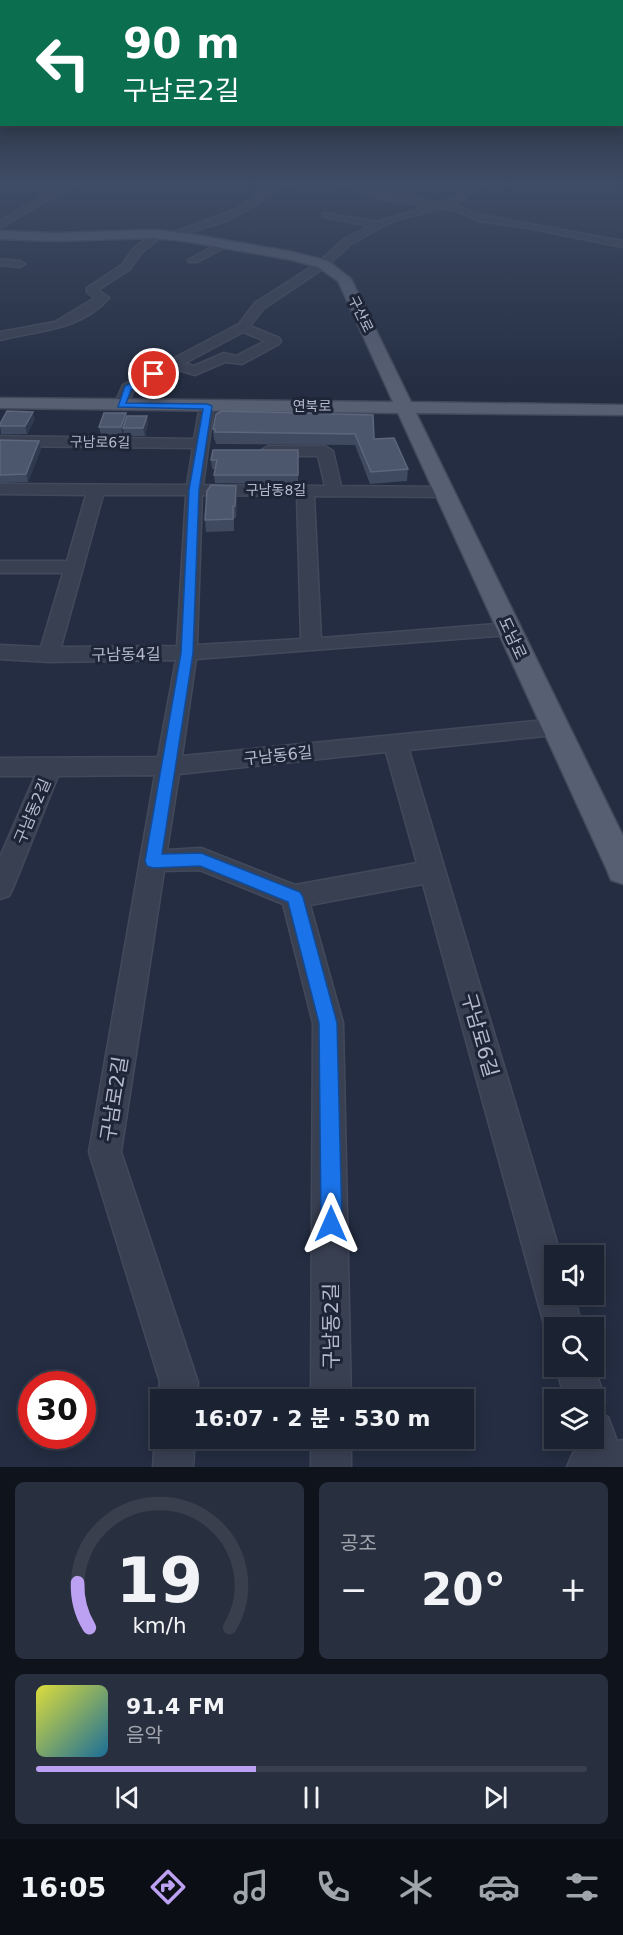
<!DOCTYPE html>
<html lang="ko">
<meta charset="utf-8">
<style>
body{margin:0;font-family:"DejaVu Sans","Noto Sans KR",sans-serif;background:#282f3e;color:#f1f3f6;height:100vh;display:flex;flex-direction:column;font-size:22px;white-space:nowrap}
*{box-sizing:border-box;margin:0}
p{font-size:20px;color:#a0a4ac}
.icon{flex:none;width:33px;height:33px;fill:none;stroke:currentColor;stroke-width:2;stroke-linecap:round;stroke-linejoin:round}
.map{position:relative;height:1467px;overflow:hidden}
.details{display:flex;flex-direction:column;gap:15px;padding:15px;background:#0f131c;flex:1}
.details>*{flex:none}
.top-card{position:absolute;left:0px;top:0px;width:624px;height:126px;box-shadow:0 3px 15px #0003,0 0 0 2px #393f4d;background:#0b6e4f;color:#fff;overflow:hidden}
.fabs{position:absolute;left:544px;top:1245px;display:grid;gap:12px}
.fabs a{display:grid;place-items:center;width:60px;height:60px;border-radius:0px;background:#1b2232;box-shadow:0 3px 15px #0003,0 0 0 2px #393f4d;font-size:30px}
.speed{position:absolute;left:18px;top:1371px;display:flex;gap:12px;font-size:30px;font-weight:700;text-align:center}
.speed>*{display:grid;place-content:center;width:78px;height:78px;border-radius:50%;background:#1b2232;box-shadow:0 3px 15px #0003,0 0 0 2px #393f4d;line-height:1}
.speed .limit{border:9px solid #d22;background:#fff;color:#111}
.pin{position:absolute;display:grid;place-items:center;width:51px;height:51px;color:#fff;margin:-26px;border:3px solid #fff;border-radius:50%;box-shadow:0 2px 6px #0007}
.me{position:absolute;width:66px;margin:-33px;rotate:0deg;stroke-linejoin:round;filter:drop-shadow(0 0 4px #0008)}
.turn{display:flex;align-items:center;gap:21px;height:126px;padding:0 24px;font-size:27px}
.turn .icon{width:78px;height:78px;stroke-width:2.5}
.turn b{display:block;font-size:42px;line-height:51px}
.big{font-size:45px;font-weight:700;line-height:1.1}
.details .card{flex:1;display:flex;flex-direction:column;justify-content:center;gap:9px;min-width:0;padding:0 21px;border-radius:9px;background:#282f3e}
.details .dial{align-items:center;gap:0}
.dial svg{height:156px;overflow:visible;fill:none;stroke:#393f4d;stroke-width:7;stroke-linecap:round;text-anchor:middle}
.dial text{fill:#f1f3f6;stroke:none}
.song{display:flex;align-items:center;gap:18px}
.cover{width:72px;height:72px;border-radius:9px;background:linear-gradient(135deg,hsl(60 70% 55%),hsl(200 70% 35%))}
.played{height:6px;border-radius:3px;background:linear-gradient(90deg,#bca0f2 40%,#393f4d 40%)}
.keys{display:flex;justify-content:space-around;direction:ltr}
.heat{display:flex;justify-content:space-between;align-items:center;font-size:33px;direction:ltr}
.details .tiles{flex:1;display:grid;gap:15px;grid-template-columns:1fr 1fr}
.card:last-child{grid-column:span 2}
.trip{position:absolute;left:150px;top:1389px;width:324px;height:60px;border-radius:0px;background:#1b2232;box-shadow:0 3px 15px #0003,0 0 0 2px #393f4d;font-weight:700;line-height:60px;text-align:center}
.dock{display:flex;height:96px;justify-content:space-around;align-items:center;background:#0b0e14;color:#a0a4ac}
.dock .icon{width:42px;height:42px}
.dock .selected{color:#bca0f2}
.dock b{font-size:27px;color:#f1f3f6}
.map>svg:first-child{display:block}
.lines{fill:none;stroke-linecap:round;stroke-linejoin:round}
.minor-casing{stroke:#42495b;stroke-width:3}
.major-casing{stroke:#42495b;stroke-width:3}
.minor{fill:#394052;fill-rule:evenodd}
.major{fill:#575f72;fill-rule:evenodd}
.wall{fill:#3f4a61}
.shaded-wall{fill:#2f3950}
.building{fill:#4c566d;stroke:#5c667c;stroke-width:1.5}
.route{fill:#1a73e8;stroke:#114b97;stroke-width:1.5}
.labels{text-anchor:middle;stroke-width:6;stroke-linejoin:round;paint-order:stroke}
.far-street-label{font-size:14px;fill:#b5bbcc;stroke:#1d2537}
.street-label{font-size:16px;fill:#b5bbcc;stroke:#1d2537}
.near-street-label{font-size:20px;fill:#b5bbcc;stroke:#1d2537}
</style>
<div class="map">
<svg width="623" height="1467" viewBox="0 0 623 1467">
<rect width="100%" height="100%" fill="#242d42"/>
<g class="lines">
<defs>
<path id="minor" d="M67,183h11l-78,45v-7z
M278,183h13l-62,37 -57,18 -5,-3 65,-24z
M336,183h13l29,10 25,2 37,8 13,-4 19,-16h10l-23,20 -7,2 29,10 142,26v6l-95,-19 -49,-7 -20,-9 -19,-4 -49,14 -40,22 -24,22 -64,43 -13,17 29,12 2,3 -2,3 -37,20 -17,-2 -30,13 -20,-6 -41,21 -8,18h-10l-2,-3 9,-20 116,-61 16,-21 64,-41 24,-22 26,-14 -46,-9v-4l54,9 51,-16 -51,-7zM243,332l22,9 -29,15 -12,-3 -30,13 -9,-3z
M154,233l9,2 -22,18 -11,16 -32,21 11,8c-29,33 -71,32 -109,42v-8l55,-10 40,-24 -8,-6v-4l35,-23 11,-16z
M225,240l5,3 -1,2 -32,17h-8l-1,-2z
M0,259l20,2 5,3 -5,3 -20,-2z
M207,402l7,4 -11,79 122,1 -7,-30h-50l-8,-5 8,-5h57l8,5 8,35 103,1 8,5 -8,5 -130,-1 7,142 188,-15 7,1 3,5 -3,5 -7,1 -313,24 -14,97 373,-37 8,2 3,6 -3,6 -8,2 -146,15 152,506h-6v38h18l10,34h-28v15l-4,-2 -6,-13 -122,-444 -113,21 33,118 8,377h-40l2,-377 -30,-119 -83,-34 -36,1 -43,281 77,230 -1,18h-37v7l-3,-7 3,-18 -71,-230 66,-377 -97,1 -45,112 -4,8 -9,3v-42l35,-81h-35v-18l158,-1 18,-97 -127,2 -49,-3v-14l41,2 22,-74h-63v-12h67l19,-66 -86,-1v-10l187,1 6,-37 -193,-2v-10l194,3 6,-33zM103,495h83l-9,151 -116,1zM202,495l95,1 4,143 -104,6zM386,752l31,111 -122,22 -94,-37 -34,2 12,-76z
M556,1366h38l11,34 -6,13 9,4 9,24 6,-1v27h-56l6,-14 6,-3 -3,-12h18v-38h-29z
M160,1425v13h35l-2,29h-40l2,-29z
M311,1438h40v29h-40z"/>
<path id="major" d="M153,230l31,3 109,19 35,9 23,18 60,123 212,3v10l-207,-2 207,423v48l-12,-4 -4,-10 -209,-457 -398,-5v-10l393,4 -55,-121 -20,-14 -26,-7 -108,-19 -31,-3 -97,3 -56,-2v-8l56,2z"/>
</defs>
<use href="#minor" class="minor-casing"/>
<use href="#major" class="major-casing"/>
<use href="#minor" class="minor"/>
<use href="#major" class="major"/>
</g>
<path class="wall" d="M373,415l1,24 34,30 -1,12 -37,3 -15,-39 -139,-1 -1,-4h-1l-1,-11z
M147,416l1,8 -3,12h-21v-5l-2,4h-21l-2,-8 27,-9z
M35,419l-8,15h-26l-1,-10z
M0,440l39,1 2,8 -13,33 -28,1z
M298,450v34l-83,-1 -1,-8 1,-6h-3l-1,-9z
M237,498l-1,20h-2v13l-28,1 -1,-12z"/>
<path class="shaded-wall" d="M33,412l2,7 -8,15 -2,-8z
M126,413l1,8 -4,7 1,3 -2,4 -1,-8z
M147,416l1,8 -3,12 -2,-8z
M39,441l2,8 -13,33 -2,-8z
M236,486l1,12 -1,20 -1,-12z"/>
<path class="building" d="M7,411l26,1 -8,14h-25v-2z
M222,411l151,4 1,24 20,-1 14,31 -37,3 -16,-38 -140,-2v-3h-2l3,-15z
M104,413h22l-5,14h-22z
M127,416h20l-4,12h-20z
M0,440l39,1 -13,33 -26,1z
M213,450h85v25h-84l3,-15h-6z
M211,485l25,1 -1,20h-2v13l-28,1 2,-29z"/>
<linearGradient id="sky" x2="0" y2="1"><stop stop-color="#141924"/><stop offset="0.47" stop-color="#3f4c65"/><stop offset="1" stop-color="#3f4c65" stop-opacity="0"/></linearGradient>
<rect width="623" height="389" fill="url(#sky)"/>
<path class="route" d="M154,372l3,1v3l-26,14 -5,13 81,1 5,2 -13,84 -6,163 -31,201 39,-1 99,39 3,5 34,126 5,201 -3,7 -8,3 -7,-3 -3,-7 -2,-201 -31,-121 -88,-36 -47,2 -6,-2 -2,-5 36,-208 8,-163 14,-81 -85,-2 7,-21z"/>
<g class="labels">
<g class="far-street-label">
<text transform="translate(361 314) rotate(64)" y="5">구산로</text>
<text x="312" y="411">연북로</text>
<text transform="translate(100 442) rotate(1)" y="5">구남로6길</text>
<text x="276" y="495">구남동8길</text>
</g>
<g class="street-label">
<text transform="translate(513 638) rotate(65)" y="6">도남로</text>
<text transform="translate(126 654) rotate(-1)" y="6">구남동4길</text>
<text transform="translate(278 755) rotate(-6)" y="6">구남동6길</text>
<text transform="translate(32 811) rotate(-67)" y="6">구남동2길</text>
</g>
<g class="near-street-label">
<text transform="translate(480 1035) rotate(74)" y="7">구남로6길</text>
<text transform="translate(114 1099) rotate(-81)" y="7">구남로2길</text>
<text transform="translate(331 1326) rotate(-90)" y="7">구남동2길</text>
</g>
</g>
</svg>
<div class="fabs">
<a><svg class="icon" aria-label="sound" viewBox="0 0 24 24"><path d="M4 9h4l5-4v14l-5-4H4zM17 9q2 3 0 6"/></svg></a>
<a><svg class="icon" aria-label="search" viewBox="0 0 24 24"><circle cx="10" cy="10" r="6"/><path d="M15 15l6 6"/></svg></a>
<a><svg class="icon" aria-label="layers" viewBox="0 0 24 24"><path d="M12 4l9 5-9 5-9-5zM3 14l9 5 9-5"/></svg></a>
</div>
<div class="speed"><div class="limit">30</div></div>
<div class="pin" style="left:154px;top:374px;background:#d93025"><svg class="icon" aria-label="arrive" viewBox="0 0 24 24"><path d="M6 21V4h12l-3 4 3 4H6"/></svg></div>
<svg class="me" style="left:331px;top:1224px" viewBox="-20 -20 40 40"><path d="M0-17L14 15 0 8-14 15z" fill="#1a73e8" stroke="#fff" stroke-width="4"/></svg>
<div class="trip">16:07 · 2 분 · 530 m</div>
<div class="top-card">
<div class="turn"><svg class="icon" aria-label="left" viewBox="0 0 24 24"><path d="M17 20v-9H6M10 6l-5 5 5 5"/></svg><div><b>90 m</b>구남로2길</div></div>
</div>
</div>
<section class="details">
<div class="tiles">
<div class="card dial"><svg viewBox="0 0 100 80">
<path d="M14 69A42 42 0 1 1 86 69"/>
<path d="M14 69A42 42 0 0 1 8 46" stroke="#bca0f2"/>
<text x="50" y="56" font-size="32" font-weight="700">19</text>
<text x="50" y="72" font-size="11">km/h</text>
</svg></div>
<div class="card"><p>공조</p>
<div class="heat"><a>−</a><b class="big">20°</b><a>+</a></div>
</div>
<div class="card">
<div class="song"><i class="cover"></i><div><b>91.4 FM</b><p>음악</p></div></div>
<div class="played"></div>
<div class="keys"><svg class="icon" aria-label="previous" viewBox="0 0 24 24"><path d="M18 5L8 12l10 7zM5 5v14"/></svg><svg class="icon" aria-label="pause" viewBox="0 0 24 24"><path d="M8 5v14M16 5v14"/></svg><svg class="icon" aria-label="next" viewBox="0 0 24 24"><path d="M6 5l10 7-10 7zM19 5v14"/></svg></div>
</div>
</div>
</section>
<nav class="dock">
<b>16:05</b>
<svg class="icon selected" aria-label="directions" viewBox="0 0 24 24"><path d="M12 3l9 9-9 9-9-9zM9 14v-3h6M13 9l2 2-2 2"/></svg>
<svg class="icon" aria-label="music" viewBox="0 0 24 24"><path d="M9 18V5l10-2v13"/><circle cx="6" cy="18" r="3"/><circle cx="16" cy="16" r="3"/></svg>
<svg class="icon" aria-label="phone" viewBox="0 0 24 24"><path d="M5 4h4l2 5-3 2q2 4 5 5l2-3 5 2v4C11 20 4 13 5 4z"/></svg>
<svg class="icon" aria-label="climate" viewBox="0 0 24 24"><path d="M12 3v18M4 7l16 10M4 17L20 7"/></svg>
<svg class="icon" aria-label="car" viewBox="0 0 24 24"><path d="M5 17H2v-5l4-1 3-4h7l3 4 3 1v5h-3M9 17h6M6 11h13"/><circle cx="7" cy="17" r="2"/><circle cx="17" cy="17" r="2"/></svg>
<svg class="icon" aria-label="filters" viewBox="0 0 24 24"><path d="M4 7h16M4 17h16"/><circle cx="9" cy="7" r="2"/><circle cx="15" cy="17" r="2"/></svg>
</nav>
